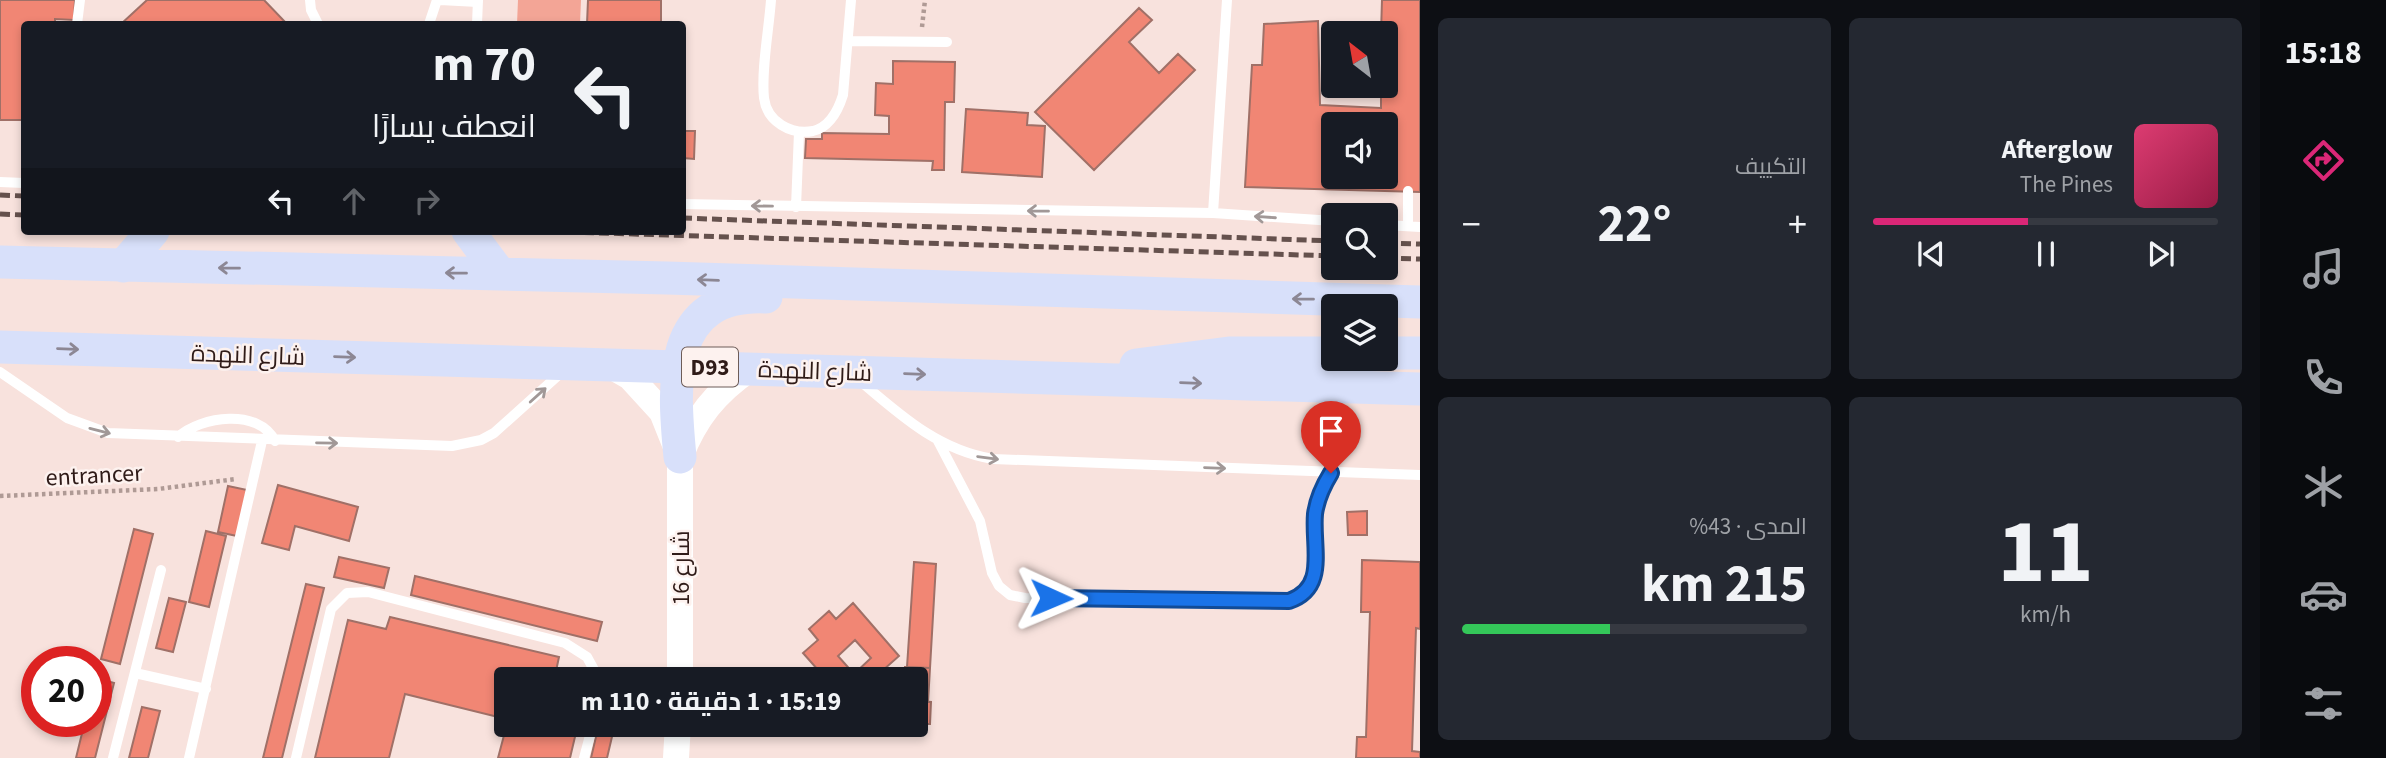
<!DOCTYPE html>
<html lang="ar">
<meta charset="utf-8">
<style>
body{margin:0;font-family:"Source Sans 3",Cairo,sans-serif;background:#242831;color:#f1f3f6;direction:rtl;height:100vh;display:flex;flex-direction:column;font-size:26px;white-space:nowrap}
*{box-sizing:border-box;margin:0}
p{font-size:23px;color:#9ea1a6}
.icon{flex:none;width:38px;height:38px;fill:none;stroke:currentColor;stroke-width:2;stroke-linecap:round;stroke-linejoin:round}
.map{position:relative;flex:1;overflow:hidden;direction:ltr}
.drawer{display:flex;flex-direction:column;gap:18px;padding:18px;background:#0d0f14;width:840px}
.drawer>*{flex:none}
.guide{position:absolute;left:21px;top:21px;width:665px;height:214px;border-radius:7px;box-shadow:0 4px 10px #0003;direction:rtl;background:#171b24;color:#f1f3f6;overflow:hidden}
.needle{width:46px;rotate:329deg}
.buttons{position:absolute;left:1321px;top:21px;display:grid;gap:14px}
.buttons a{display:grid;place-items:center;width:77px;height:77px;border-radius:7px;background:#171b24;box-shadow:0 4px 10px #0003;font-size:35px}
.speed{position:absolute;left:21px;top:646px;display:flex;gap:14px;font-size:35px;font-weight:700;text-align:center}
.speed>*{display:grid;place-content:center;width:91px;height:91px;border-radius:50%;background:#171b24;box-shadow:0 4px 10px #0003;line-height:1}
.speed .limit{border:10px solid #d22;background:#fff;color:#111}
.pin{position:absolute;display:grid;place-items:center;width:60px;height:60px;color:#fff;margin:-72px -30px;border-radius:50% 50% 50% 0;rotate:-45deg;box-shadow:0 0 7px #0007}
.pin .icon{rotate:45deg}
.me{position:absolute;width:77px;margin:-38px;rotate:91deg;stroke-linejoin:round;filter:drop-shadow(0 0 5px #0008)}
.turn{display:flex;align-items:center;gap:24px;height:147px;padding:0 35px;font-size:32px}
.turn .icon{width:91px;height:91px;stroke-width:2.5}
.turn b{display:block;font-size:49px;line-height:60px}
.lanes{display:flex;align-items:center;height:66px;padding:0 35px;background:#0003;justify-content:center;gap:35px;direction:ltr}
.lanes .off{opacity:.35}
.big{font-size:52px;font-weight:700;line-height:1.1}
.drawer .tile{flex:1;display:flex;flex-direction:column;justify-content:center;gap:10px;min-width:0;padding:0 24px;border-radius:10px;background:#242831}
.drawer .dial{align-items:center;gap:0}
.dial b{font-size:91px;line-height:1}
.song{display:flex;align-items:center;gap:21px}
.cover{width:84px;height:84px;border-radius:10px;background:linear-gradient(135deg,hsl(340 70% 55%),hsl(340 70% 35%))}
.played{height:7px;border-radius:4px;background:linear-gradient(90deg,#db2777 45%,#363941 45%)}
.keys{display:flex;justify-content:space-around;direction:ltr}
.heat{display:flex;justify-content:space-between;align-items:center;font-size:38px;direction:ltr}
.charge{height:10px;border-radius:5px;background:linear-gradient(90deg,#34c759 43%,#363941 0)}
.drawer .tiles{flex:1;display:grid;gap:18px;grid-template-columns:repeat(2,1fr)}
.trip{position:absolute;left:494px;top:667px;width:434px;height:70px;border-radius:7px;background:#171b24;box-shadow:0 4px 10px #0003;font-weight:700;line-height:70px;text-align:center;direction:rtl}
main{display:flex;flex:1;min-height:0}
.menu{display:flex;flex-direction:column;width:126px;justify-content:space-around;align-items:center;background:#090b0e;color:#9ea1a6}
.menu .icon{width:49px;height:49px}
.menu .active{color:#db2777}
.menu b{font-size:32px;color:#f1f3f6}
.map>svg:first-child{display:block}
.green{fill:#f3a596}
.building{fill:#f18674;stroke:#a07067;stroke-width:2;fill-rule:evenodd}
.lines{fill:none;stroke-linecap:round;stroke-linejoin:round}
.path{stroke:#af9a95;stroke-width:4.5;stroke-dasharray:3.5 3.5;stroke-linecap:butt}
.service{stroke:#fff;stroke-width:10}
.tertiary{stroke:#fff;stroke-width:26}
.primary{stroke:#d8e0fa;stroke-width:33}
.rail{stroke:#65514d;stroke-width:5;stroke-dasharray:10 5;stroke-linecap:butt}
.oneway{stroke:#a19897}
.oneway2{stroke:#8c8794}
.route-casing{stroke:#114b97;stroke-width:18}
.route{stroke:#1a73e8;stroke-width:12}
.labels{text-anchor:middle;stroke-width:5;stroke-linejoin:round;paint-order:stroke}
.shield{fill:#fdf2ef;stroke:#6d5c58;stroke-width:2}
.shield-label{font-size:23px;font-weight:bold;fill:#2f1b18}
.street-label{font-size:24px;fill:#2f1b18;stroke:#fdf2ef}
</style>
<main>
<nav class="menu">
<b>15:18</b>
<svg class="icon active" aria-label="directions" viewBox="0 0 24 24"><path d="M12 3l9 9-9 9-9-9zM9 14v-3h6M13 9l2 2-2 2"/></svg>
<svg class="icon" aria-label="music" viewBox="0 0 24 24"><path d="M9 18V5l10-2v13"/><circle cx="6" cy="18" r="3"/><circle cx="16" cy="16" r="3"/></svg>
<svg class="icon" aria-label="phone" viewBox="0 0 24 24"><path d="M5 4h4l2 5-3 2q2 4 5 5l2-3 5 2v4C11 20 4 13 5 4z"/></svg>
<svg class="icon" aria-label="climate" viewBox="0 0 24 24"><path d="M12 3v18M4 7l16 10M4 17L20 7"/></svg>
<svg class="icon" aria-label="car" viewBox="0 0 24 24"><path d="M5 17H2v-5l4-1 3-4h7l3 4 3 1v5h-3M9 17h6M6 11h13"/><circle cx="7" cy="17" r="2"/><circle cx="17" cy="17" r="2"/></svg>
<svg class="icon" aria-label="filters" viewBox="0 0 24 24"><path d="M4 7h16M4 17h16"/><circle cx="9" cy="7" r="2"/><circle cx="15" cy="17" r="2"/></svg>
</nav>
<section class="drawer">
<div class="tiles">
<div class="tile">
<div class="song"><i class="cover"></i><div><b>Afterglow</b><p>The Pines</p></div></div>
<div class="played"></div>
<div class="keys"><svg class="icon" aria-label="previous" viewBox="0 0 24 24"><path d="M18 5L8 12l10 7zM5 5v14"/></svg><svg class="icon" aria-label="pause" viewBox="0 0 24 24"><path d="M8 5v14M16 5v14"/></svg><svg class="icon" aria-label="next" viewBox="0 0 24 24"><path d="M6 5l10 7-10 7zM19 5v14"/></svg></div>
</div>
<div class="tile"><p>التكييف</p>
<div class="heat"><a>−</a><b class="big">22°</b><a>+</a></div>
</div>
<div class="tile dial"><b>11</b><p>km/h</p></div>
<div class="tile"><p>المدى · 43%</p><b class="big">215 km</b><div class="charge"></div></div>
</div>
</section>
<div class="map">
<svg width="1420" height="758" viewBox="0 0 1420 758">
<rect width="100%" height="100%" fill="#f8e2dd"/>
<path class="green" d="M518,0h63l-1,24h-63z"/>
<path class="building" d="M0,0h75l-1,20 -19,-1v5h-31v96h-24z
M147,0h117l23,24h-166z
M588,0h73v24h-74z
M1382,0h38v192l-175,-5 7,-122h10l2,-41 54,-3 2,84 61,3v-22h5v-53h-5zM1334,124h52v53h-52z
M1139,8l13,12 -23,22 30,31 19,-19 17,16 -101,100 -59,-58z
M893,61l62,1 -1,40h-9l-1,68h-12l1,-9 -128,-3 1,-19h16v-6l67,1v-18l-14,-1 1,-32 17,1z
M966,109l62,4 -1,12 18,1 -3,51 -80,-5z
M684,131h11l-1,28 -11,-1z
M278,485l80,22 -9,34 -54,-15 -6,24 -27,-7z
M228,486l19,4 -10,46 -19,-4z
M1367,511v24h-19l-1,-23z
M134,529l19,5 -33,130 -19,-5z
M206,531l20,5 -17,71 -20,-5z
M339,557l50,11 -5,20 -50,-11z
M1362,560l58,2v67l-4,-1 -4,123 8,1v6h-64l1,-21h9l4,-125h-9z
M914,562l22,2 -6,104 -23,-1z
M415,576l187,46 -5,19 -186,-46z
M306,584l18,4 -42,170h-19z
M169,598l17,4 -13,50 -17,-4z
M853,603l46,53 -26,23h-47l-23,-26 15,-13 -9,-11 20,-18 7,8zM855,640l16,18 -17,16 -16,-18z
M390,617l169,40 -3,14 33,8h-83v40l-101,-25 -16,64h-74l33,-138 38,9z
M905,667l25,1 -2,34 -13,-1v-22h-10z
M96,678l18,5 -19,75h-19l9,-37h11z
M915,701l16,1 -1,22h-15z
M142,707l18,4 -12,47h-19z
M507,724h71l-8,34h-72z
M599,724h16l-8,34h-16z"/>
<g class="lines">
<path class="path" d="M922,27l3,-27
M0,496l158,-7 78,-10"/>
<path class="service" d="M310,0l1,10 7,14
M440,0l38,2
M771,0c-2,29 -10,70 -7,98 3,24 27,37 49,33 17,-4 25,-20 30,-36l8,-95
M77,24l3,-24
M429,24l8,-24
M477,24l1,-24
M848,41l99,1
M0,182l24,1
M682,204l531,9 121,8
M796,207l3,-75
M1213,213l14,-213
M1386,225l34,2
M1408,226v-35
M0,372l67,46 41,15 344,13 29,-6 13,-7 69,-62
M859,380c41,35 79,70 134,79l427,16
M178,437c23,-21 81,-29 97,4
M938,441l42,80 12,52 7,13 11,9 15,3 264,3c39,-13 23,-54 26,-87 2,-15 8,-28 16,-41
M135,673l71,16
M113,758l48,-188
M189,758l73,-317
M296,758l35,-149 16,-16 21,-1 197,51 22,14 12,22
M584,758l9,-34"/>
<path class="tertiary" d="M609,365l21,12 32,35 18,45v222
M680,457c15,-39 36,-65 70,-88
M676,758l2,-34"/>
<path class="primary" d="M468,231l32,43
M0,262l667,16 753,24
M123,266l30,-35
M0,347l1420,42
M1386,353h34
M1136,365l93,-12h105
M680,457c-7,-73 -14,-164 86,-160"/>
<path class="rail" d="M0,195l24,1
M0,214l24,1
M682,218l652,23
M539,231l795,25
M1386,243l34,1
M1386,258l34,1"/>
</g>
<defs><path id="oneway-shaft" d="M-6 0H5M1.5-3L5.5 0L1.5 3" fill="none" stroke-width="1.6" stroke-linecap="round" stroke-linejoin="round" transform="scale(1.75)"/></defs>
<g class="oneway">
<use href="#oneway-shaft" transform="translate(762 206) rotate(-179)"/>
<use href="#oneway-shaft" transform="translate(1038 211) rotate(-179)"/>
<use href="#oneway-shaft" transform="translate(1265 217) rotate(-176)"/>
<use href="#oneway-shaft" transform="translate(538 395) rotate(-42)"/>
<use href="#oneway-shaft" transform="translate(100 431) rotate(14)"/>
<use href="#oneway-shaft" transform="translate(327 443) rotate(1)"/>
<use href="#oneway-shaft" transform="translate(988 458) rotate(8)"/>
<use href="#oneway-shaft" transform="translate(1215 468) rotate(2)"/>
</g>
<g class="oneway2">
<use href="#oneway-shaft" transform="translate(229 268) rotate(-179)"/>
<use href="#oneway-shaft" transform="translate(456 273) rotate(-179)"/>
<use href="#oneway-shaft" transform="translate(708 280) rotate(-178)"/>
<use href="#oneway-shaft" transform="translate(1303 299) rotate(-179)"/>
<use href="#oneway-shaft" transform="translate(68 349) rotate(2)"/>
<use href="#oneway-shaft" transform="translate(345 357) rotate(2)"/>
<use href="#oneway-shaft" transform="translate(915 374) rotate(2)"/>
<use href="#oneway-shaft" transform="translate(1191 383) rotate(2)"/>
</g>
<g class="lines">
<defs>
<path id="route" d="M1051,598l238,3c39,-13 23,-54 26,-87 2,-15 8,-28 16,-41"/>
</defs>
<use href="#route" class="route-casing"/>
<use href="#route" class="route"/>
</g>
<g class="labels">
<rect class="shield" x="682" y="347.5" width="56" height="39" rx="5"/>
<g class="shield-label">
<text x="710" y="375">D93</text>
</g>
<g class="street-label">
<text transform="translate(248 355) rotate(2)" y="8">شارع النهدة</text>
<text transform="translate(815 371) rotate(2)" y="8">شارع النهدة</text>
<text transform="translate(94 475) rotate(-3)" y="8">entrancer</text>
<text transform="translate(681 568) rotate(-90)" y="8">شارع 16</text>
</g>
</g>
</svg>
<div class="buttons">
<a><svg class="needle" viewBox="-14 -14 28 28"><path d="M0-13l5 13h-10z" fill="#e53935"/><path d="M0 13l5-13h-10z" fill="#9ea1a6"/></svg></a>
<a><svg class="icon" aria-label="sound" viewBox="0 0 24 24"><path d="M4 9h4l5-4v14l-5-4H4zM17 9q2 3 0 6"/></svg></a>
<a><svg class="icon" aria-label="search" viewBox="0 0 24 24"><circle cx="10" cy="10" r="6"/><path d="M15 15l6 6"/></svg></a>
<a><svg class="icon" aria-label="layers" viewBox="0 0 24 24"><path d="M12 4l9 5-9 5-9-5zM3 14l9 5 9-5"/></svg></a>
</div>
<div class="speed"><div class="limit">20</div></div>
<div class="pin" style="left:1331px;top:473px;background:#d93025"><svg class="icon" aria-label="arrive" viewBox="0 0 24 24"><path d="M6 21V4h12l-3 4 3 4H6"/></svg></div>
<svg class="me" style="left:1051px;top:598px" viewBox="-20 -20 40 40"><path d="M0-17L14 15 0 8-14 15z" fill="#1a73e8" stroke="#fff" stroke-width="4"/></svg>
<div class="trip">15:19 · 1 دقيقة · 110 m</div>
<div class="guide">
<div class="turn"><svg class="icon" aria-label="left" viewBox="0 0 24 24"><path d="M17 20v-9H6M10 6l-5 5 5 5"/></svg><div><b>70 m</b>انعطف يسارًا</div></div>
<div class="lanes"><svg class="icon" aria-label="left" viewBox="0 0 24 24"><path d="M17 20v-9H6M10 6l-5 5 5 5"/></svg><svg class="icon off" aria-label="ahead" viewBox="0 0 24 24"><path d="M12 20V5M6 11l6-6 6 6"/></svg><svg class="icon off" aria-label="right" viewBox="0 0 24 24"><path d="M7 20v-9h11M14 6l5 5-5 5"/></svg></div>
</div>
</div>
</main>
